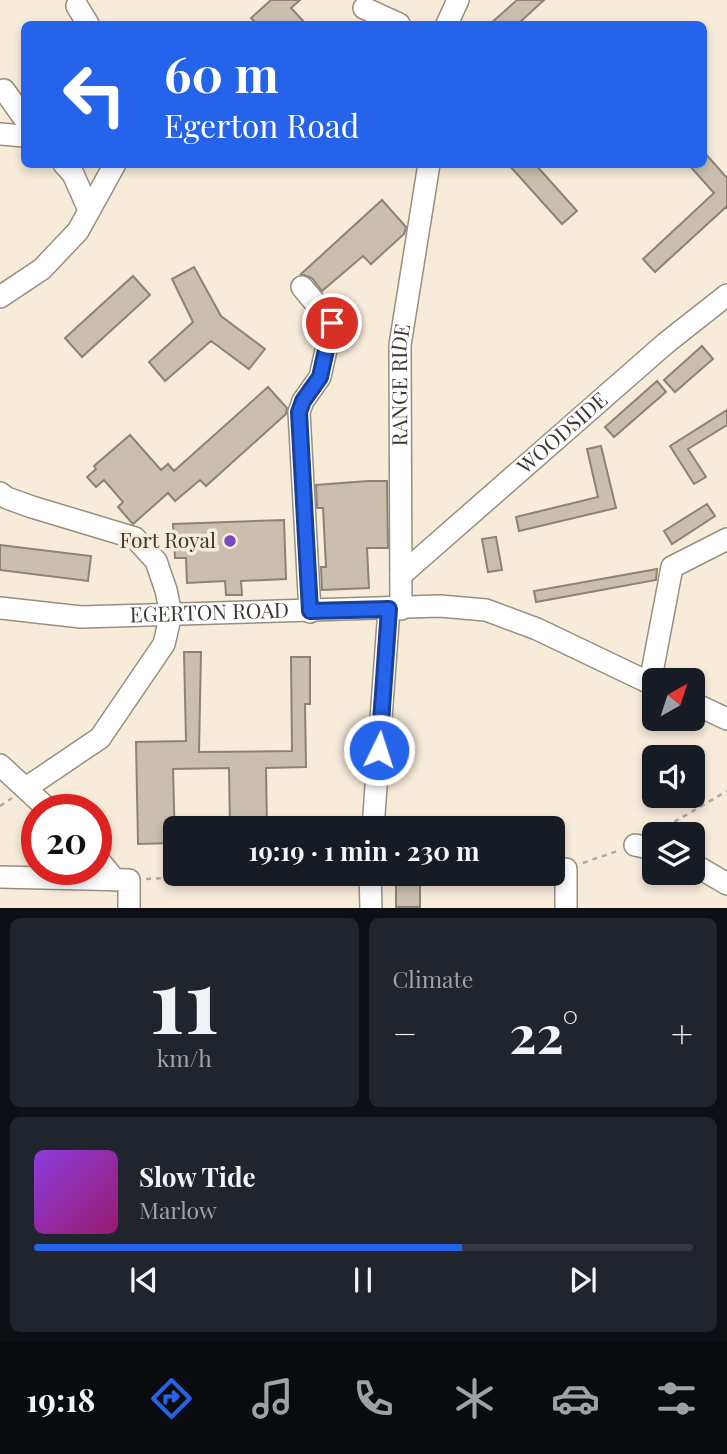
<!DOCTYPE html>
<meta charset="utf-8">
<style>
body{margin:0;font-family:"Playfair Display",serif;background:#20242c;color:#f1f3f6;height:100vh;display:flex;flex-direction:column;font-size:26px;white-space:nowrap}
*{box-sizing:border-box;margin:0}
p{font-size:23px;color:#9ea1a6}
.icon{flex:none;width:38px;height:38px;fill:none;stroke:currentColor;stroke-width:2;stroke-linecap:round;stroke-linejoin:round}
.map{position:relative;height:908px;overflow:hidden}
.side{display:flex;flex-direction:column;gap:10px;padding:10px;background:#0d0f14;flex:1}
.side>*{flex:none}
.hud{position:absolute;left:21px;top:21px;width:686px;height:147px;border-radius:10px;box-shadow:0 4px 10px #0003;background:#2563eb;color:#fff;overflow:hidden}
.needle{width:46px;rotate:39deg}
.controls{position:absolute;left:642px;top:668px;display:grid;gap:14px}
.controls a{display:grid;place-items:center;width:63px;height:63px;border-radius:10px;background:#171b24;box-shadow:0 4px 10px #0003;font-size:35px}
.speed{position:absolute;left:21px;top:794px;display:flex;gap:14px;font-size:35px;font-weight:700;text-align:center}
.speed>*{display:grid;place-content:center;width:91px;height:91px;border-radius:50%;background:#171b24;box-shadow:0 4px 10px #0003;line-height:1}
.speed .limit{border:10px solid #d22;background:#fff;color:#111}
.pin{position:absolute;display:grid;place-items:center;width:60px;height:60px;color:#fff;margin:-30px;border:4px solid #fff;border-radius:50%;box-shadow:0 2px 7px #0007}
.me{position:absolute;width:77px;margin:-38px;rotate:4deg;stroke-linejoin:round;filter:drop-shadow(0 0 5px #0008)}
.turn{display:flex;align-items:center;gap:24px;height:147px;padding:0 28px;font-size:32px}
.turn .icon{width:91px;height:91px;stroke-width:2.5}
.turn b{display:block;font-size:49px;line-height:60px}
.big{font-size:52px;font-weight:700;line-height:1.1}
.side .tile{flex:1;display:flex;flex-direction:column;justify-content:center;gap:10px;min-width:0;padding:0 24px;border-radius:10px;background:#20242c}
.side .dial{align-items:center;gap:0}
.dial b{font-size:91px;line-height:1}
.song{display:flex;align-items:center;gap:21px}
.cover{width:84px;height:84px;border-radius:10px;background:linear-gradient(135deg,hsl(270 70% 55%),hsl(320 70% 35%))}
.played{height:7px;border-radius:4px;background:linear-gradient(90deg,#2563eb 65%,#363941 65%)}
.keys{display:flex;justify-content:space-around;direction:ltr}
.heat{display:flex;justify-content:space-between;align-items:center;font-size:38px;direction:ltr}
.side .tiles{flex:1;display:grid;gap:10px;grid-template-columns:1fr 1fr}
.tile:last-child{grid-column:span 2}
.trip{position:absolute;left:163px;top:816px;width:402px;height:70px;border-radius:10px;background:#171b24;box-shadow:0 4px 10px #0003;font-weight:700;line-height:70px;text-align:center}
.tabs{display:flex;height:112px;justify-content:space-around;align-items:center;background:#090b0e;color:#9ea1a6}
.tabs .icon{width:49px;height:49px}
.tabs .selected{color:#2563eb}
.tabs b{font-size:32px;color:#f1f3f6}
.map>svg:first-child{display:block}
.building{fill:#cabfae;stroke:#8d8273;stroke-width:2}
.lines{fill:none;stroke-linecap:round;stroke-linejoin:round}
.minor-casing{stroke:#998e7f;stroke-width:24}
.path{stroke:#b2a99b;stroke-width:2.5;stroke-dasharray:5 5;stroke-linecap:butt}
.minor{stroke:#fff;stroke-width:21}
.route-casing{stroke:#184099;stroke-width:18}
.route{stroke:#2563eb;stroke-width:12}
.poi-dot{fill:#7b48c0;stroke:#f7ebda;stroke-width:2.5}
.labels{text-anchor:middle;stroke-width:7;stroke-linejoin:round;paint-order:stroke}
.street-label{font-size:21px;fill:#3c3831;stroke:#f7ebda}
.poi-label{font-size:21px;fill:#3c3831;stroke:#f7ebda;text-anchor:end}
</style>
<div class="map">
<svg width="727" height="908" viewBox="0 0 727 908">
<rect width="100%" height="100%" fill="#f7ebda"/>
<path class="building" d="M271,0h29l-9,8 15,16h-49l-6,-6z
M517,0h27l-26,24h-28z
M704,152l23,26v30l-1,-1 -71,65 -12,-13 71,-66 -26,-29h16z
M508,164h27l42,47 -15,13z
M382,200l24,27 -2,7 -33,30 -8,-8 -41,35 -10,-13 -11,-4z
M194,267l27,49 44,33 -16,20 -38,-28 -46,40 -16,-19 44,-40 -21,-43z
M133,276l17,19 -68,62 -17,-19z
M702,346l11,13 -38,33 -11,-12z
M657,381l9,11 -52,45 -9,-10z
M268,387l19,21 -1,6 -80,72 -6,-6 -25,21 -7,-8 -35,31 -15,-17 5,-5 -19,-22 -8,7 -9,-10 9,-8 -2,-3 36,-31 31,35 7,-6 6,7z
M727,410v15l-39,24 18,28 -12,7 -24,-38z
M601,446l15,62 -97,23 -3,-14 82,-20 -11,-48z
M368,481h19l1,67h-21l2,40 -47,2 -1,-23h5l-3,-59h-6l-1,-23z
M707,504l8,12 -43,28 -8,-13z
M284,520l2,59 -45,2 1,14h-16l-1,-14 -38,2 -1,-25h-11l-2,-34z
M496,537l6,33 -14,2 -6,-33z
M0,545l91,11 -3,25 -88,-11z
M657,569l-1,11 -120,22 -2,-11z
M184,652h17l-2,100 93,-1 -1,-94h19v47h-5l1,63 -40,1 1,60h-37l-1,-60 -56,1 2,74 -37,1 -2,-102 50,-1z
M396,877h24v30h-24z"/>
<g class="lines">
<defs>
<g id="minor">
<path d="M77,6l11,18"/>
<path d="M364,8l35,16"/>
<path d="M447,24l11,-24"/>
<path d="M4,90l20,28"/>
<path d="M0,134l24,2"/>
<path d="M64,164l9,10 16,36"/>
<path d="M302,287l30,36 -12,54 -17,24 -4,11 11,200"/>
<path d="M0,297l42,-28 36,-38 37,-67"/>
<path d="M0,493l7,5 25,9 103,31 21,23 10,29 5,24 -7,30 -64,94 -74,50"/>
<path id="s1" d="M401,575l265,-232 61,-48"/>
<path id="s2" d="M0,608l81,9 359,-11 46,4 51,19 117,56"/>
<path id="s3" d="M401,609l-1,-264 29,-181"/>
<path d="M650,683l22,-116 55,-28"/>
<path d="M693,703l34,16"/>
<path d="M0,765l49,45"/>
<path d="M373,828l16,-219"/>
<path d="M635,845l19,4"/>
<path d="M96,857l19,23"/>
<path d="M693,864l34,20"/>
<path d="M370,873l1,35"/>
<path d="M0,877l129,3v28"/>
<path d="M566,908v-39"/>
</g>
</defs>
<use href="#minor" class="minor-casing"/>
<path class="path" d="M0,806l12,-8
M657,832l70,-41
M583,863l37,-13
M146,879l140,-6"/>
<use href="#minor" class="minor"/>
</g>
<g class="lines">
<defs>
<path id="route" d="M332,323l-12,54 -17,24 -4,11 11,199 79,-2 -10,141"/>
</defs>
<use href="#route" class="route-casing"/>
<use href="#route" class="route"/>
</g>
<circle class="poi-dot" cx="230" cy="541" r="7"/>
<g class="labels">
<g class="street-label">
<text dy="7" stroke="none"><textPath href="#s3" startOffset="224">RANGE RIDE</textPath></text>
<text dy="7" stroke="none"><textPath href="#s1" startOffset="215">WOODSIDE</textPath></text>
<text dy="7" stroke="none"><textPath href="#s2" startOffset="210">EGERTON ROAD</textPath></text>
</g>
<g class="poi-label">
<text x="216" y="548">Fort Royal</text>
</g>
</g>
</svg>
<div class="controls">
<a><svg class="needle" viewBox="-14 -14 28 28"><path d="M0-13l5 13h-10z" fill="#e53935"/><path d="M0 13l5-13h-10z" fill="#9ea1a6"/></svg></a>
<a><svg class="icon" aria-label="sound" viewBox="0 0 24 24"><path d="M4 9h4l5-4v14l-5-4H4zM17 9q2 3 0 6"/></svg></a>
<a><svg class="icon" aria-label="layers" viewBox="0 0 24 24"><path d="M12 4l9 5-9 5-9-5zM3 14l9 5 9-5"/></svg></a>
</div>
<div class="speed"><div class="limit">20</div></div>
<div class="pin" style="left:332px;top:323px;background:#d93025"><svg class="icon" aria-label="arrive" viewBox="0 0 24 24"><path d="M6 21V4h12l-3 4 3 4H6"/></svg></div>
<svg class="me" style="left:379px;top:750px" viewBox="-20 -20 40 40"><circle r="17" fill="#2563eb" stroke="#fff" stroke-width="3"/><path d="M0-11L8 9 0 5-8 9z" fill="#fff"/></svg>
<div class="trip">19:19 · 1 min · 230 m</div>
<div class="hud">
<div class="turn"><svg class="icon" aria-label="left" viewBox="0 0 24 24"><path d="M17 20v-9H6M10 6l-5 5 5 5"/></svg><div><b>60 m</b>Egerton Road</div></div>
</div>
</div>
<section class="side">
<div class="tiles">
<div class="tile dial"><b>11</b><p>km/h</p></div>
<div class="tile"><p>Climate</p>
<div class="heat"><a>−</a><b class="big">22°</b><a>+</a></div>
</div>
<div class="tile">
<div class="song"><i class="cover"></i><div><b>Slow Tide</b><p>Marlow</p></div></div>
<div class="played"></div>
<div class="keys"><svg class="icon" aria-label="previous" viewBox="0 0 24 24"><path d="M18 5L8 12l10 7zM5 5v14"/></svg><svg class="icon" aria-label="pause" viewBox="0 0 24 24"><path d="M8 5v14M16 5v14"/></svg><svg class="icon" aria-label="next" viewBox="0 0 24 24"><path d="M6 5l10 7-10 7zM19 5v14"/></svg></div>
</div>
</div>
</section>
<nav class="tabs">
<b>19:18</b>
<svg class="icon selected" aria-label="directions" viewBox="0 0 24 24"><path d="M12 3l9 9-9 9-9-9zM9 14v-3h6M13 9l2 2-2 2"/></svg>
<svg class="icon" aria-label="music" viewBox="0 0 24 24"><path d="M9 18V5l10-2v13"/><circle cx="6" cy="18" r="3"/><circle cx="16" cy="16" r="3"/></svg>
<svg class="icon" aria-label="phone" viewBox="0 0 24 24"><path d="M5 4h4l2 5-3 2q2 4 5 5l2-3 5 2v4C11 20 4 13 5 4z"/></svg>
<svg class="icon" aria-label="climate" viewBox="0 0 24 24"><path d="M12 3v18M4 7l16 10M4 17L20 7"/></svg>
<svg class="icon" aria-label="car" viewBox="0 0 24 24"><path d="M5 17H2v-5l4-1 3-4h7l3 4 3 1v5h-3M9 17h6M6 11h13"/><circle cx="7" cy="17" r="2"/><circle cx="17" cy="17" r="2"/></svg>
<svg class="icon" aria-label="filters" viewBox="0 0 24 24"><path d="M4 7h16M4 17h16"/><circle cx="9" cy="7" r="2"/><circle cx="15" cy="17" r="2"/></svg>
</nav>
